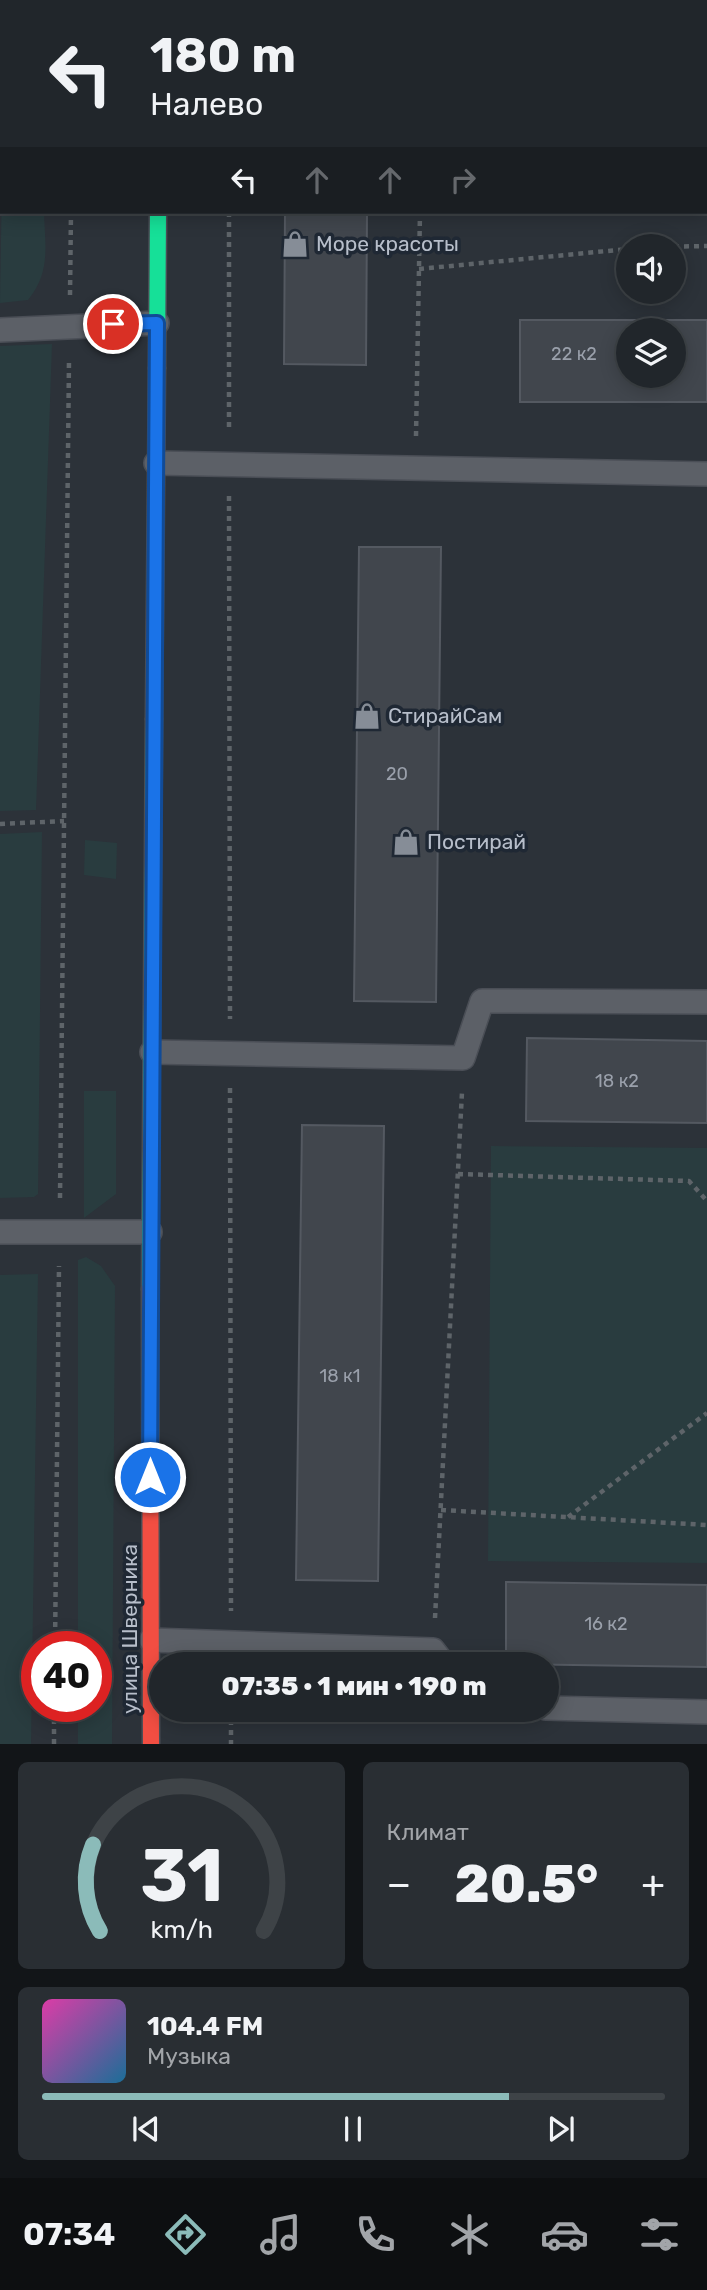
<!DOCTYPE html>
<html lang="ru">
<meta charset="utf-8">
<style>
body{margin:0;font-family:Rubik,sans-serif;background:#292e33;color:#f1f3f6;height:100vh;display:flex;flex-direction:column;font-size:26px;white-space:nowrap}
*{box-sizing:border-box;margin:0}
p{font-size:23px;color:#a2a5a9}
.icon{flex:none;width:38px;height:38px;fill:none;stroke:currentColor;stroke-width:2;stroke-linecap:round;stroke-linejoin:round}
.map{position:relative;height:1744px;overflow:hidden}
.drawer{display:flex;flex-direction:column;gap:18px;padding:18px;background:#121518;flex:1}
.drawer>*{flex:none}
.banner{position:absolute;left:0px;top:0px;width:707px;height:214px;box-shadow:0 4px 18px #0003,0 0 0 2px #3e4347;background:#21262b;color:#f1f3f6;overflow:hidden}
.buttons{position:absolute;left:616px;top:234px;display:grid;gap:14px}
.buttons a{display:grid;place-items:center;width:70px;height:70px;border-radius:50%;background:#21262b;box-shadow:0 4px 18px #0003,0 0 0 2px #3e4347;font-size:35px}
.speed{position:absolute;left:21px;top:1631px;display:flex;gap:14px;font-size:35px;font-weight:700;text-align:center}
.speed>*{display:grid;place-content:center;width:91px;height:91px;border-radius:50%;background:#21262b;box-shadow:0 4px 18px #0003,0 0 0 2px #3e4347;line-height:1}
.speed .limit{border:10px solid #d22;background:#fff;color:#111}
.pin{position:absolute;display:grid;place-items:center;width:60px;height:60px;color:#fff;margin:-30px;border:4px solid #fff;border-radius:50%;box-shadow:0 2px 7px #0007}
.me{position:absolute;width:77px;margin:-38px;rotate:0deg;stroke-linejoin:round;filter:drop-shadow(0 0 5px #0008)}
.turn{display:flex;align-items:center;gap:24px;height:147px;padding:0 35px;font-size:32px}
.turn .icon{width:91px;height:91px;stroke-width:2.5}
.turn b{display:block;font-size:49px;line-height:60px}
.lanes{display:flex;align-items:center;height:66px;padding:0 35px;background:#0003;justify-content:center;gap:35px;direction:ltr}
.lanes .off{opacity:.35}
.big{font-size:52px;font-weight:800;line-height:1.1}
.drawer .card{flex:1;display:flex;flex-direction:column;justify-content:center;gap:10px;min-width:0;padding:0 24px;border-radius:10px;background:#292e33}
.drawer .dial{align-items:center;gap:0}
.dial svg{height:182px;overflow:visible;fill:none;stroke:#3e4347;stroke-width:7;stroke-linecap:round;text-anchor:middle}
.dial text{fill:#f1f3f6;stroke:none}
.song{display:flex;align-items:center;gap:21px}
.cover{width:84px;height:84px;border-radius:10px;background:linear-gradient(135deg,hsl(320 70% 55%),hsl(200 70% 35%))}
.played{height:7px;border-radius:4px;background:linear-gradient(90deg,#8bbbb9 75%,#3e4347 75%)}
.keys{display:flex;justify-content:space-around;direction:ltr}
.heat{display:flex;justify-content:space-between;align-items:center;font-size:38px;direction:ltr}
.drawer .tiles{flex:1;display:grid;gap:18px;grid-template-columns:1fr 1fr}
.card:last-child{grid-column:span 2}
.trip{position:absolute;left:149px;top:1652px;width:410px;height:70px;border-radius:35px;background:#21262b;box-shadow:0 4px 18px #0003,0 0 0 2px #3e4347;font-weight:800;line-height:70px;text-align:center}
.tabs{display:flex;height:112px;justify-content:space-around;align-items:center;background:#0d0f11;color:#a2a5a9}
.tabs .icon{width:49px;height:49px}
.tabs .selected{color:#8bbbb9}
.tabs b{font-size:32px;color:#f1f3f6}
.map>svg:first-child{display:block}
.green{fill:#293c3f}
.building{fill:#41464d;stroke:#545961;stroke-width:2;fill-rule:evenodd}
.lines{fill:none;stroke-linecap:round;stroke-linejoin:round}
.lane-casing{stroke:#4a4e56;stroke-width:26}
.fast-casing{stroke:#4a4e56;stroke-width:19}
.slow-casing{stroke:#4a4e56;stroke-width:19}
.jam-casing{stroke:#4a4e56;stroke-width:19}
.path{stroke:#5e6469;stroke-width:4.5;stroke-dasharray:5 5;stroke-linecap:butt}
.lane{stroke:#5c6067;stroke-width:23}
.fast{stroke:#16e098;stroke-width:16}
.slow{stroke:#ffcf43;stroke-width:16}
.jam{stroke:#f24e42;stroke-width:16}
.route-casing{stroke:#114b97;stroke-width:18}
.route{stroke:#1a73e8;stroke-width:12}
.labels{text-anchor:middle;stroke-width:7;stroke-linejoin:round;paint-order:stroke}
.number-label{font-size:18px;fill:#9aa0ab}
.poi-label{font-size:21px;fill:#b7beca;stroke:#1f2834;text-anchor:start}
.street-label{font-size:21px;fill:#b7beca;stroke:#1f2834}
</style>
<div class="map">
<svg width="707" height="1744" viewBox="0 0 707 1744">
<rect width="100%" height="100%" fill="#2c3239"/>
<path class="green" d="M2,176v36h42c1,34 7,60 -16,88l-28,3z
M52,344l-16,466 -36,1v-465z
M42,832l-4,362 -4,3 -34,1v-364z
M85,840l32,3 -1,36 -32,-4z
M84,1091h32v103l-32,24z
M491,1146l216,2v415l-219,-2z
M86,1257l15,9 14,20 -3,458h-34v-38h18v-59h-18v-387z
M38,1274l-7,470h-31v-469z"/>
<path class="building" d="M285,212h82l-1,153 -82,-1z
M520,320h187v82h-187zM628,331h46v45h-46z
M359,547h82l-5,455 -82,-1z
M527,1038l180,3v82l-181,-2z
M302,1125l82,1 -6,455 -82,-1z
M506,1582l201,3v82l-201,-3z"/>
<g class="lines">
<defs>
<path id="lane" d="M423,0l1,2
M705,21h2
M0,125l2,3
M0,330l157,-7
M156,463l551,11
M152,1052l311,6 19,-57 225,1
M0,1232h150
M151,1640l282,10 11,14
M546,1708l161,4"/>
<path id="fast" d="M157,368l1,-156
M150,1289l4,-570"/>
<path id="slow" d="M159,0v2"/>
<path id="jam" d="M154,719l3,-351
M150,1289l1,455"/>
</defs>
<use href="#lane" class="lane-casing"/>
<use href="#fast" class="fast-casing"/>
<use href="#slow" class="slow-casing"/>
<use href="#jam" class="jam-casing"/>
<path class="path" d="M229,0v2
M74,2v-2
M229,212v219
M654,247l53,-1
M419,269l209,-20
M70,295l1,-83
M416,436l4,-224
M229,496l1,523
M0,824l64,-3
M230,1088l1,523
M458,1174l231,7 18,20
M60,1198l9,-838
M441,1510l266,15
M568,1517l139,-104
M435,1618l27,-526
M55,1647l4,-381
M231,1710v34
M54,1744v-38"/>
<use href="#lane" class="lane"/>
<use href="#fast" class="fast"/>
<use href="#slow" class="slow"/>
<use href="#jam" class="jam"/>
</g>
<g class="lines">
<defs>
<path id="route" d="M113,324l44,-1 -7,1154"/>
</defs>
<use href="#route" class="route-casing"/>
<use href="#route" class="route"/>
</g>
<defs>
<symbol id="shop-bare" viewBox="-9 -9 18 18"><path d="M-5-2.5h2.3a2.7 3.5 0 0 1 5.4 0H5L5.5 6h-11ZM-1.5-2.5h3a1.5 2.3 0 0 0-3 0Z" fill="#868d97" stroke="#1f2834" stroke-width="2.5" paint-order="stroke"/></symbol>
</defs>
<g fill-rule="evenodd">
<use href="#shop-bare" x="276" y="225" width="38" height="38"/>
<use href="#shop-bare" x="348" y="697" width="38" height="38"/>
<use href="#shop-bare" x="387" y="823" width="38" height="38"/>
</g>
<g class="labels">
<g class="number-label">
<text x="574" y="360">22 к2</text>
<text x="397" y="780">20</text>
<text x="617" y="1087">18 к2</text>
<text x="340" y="1382">18 к1</text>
<text x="606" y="1630">16 к2</text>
</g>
<g class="poi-label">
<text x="316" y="251">Море красоты</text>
<text x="388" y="723">СтирайСам</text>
<text x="427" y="849">Постирай</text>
</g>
<g class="street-label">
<text transform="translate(130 1629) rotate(-90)" y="7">улица Шверника</text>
</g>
</g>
</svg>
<div class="buttons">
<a><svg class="icon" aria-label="sound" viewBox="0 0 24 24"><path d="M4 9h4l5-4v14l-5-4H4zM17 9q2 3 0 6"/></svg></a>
<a><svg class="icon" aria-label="layers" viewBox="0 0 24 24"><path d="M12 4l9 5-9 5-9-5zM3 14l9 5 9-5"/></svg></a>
</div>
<div class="speed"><div class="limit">40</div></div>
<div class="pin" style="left:113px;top:324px;background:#d93025"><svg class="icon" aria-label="arrive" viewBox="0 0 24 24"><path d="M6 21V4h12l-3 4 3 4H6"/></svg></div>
<svg class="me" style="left:150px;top:1477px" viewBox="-20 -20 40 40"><circle r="17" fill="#1a73e8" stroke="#fff" stroke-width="3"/><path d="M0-11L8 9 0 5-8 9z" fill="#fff"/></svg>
<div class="trip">07:35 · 1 мин · 190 m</div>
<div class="banner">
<div class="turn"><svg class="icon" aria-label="left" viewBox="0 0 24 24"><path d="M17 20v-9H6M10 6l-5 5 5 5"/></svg><div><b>180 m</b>Налево</div></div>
<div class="lanes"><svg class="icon" aria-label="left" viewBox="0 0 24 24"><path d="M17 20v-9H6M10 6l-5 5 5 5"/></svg><svg class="icon off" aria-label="ahead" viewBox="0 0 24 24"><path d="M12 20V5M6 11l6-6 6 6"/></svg><svg class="icon off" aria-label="ahead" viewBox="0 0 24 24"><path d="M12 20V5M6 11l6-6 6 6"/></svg><svg class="icon off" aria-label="right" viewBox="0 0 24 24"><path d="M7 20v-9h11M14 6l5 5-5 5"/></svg></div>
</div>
</div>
<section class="drawer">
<div class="tiles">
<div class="card dial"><svg viewBox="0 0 100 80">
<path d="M14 69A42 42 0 1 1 86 69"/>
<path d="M14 69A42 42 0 0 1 11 31" stroke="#8bbbb9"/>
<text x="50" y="56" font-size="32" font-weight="700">31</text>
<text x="50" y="72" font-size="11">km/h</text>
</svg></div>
<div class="card"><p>Климат</p>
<div class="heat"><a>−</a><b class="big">20.5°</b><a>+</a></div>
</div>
<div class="card">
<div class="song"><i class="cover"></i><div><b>104.4 FM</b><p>Музыка</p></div></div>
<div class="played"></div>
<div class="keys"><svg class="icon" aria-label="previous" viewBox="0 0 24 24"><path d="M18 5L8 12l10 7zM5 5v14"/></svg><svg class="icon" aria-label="pause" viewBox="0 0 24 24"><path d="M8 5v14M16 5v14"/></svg><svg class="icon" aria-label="next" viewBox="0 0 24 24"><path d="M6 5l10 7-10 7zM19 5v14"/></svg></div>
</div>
</div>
</section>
<nav class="tabs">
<b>07:34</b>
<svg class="icon selected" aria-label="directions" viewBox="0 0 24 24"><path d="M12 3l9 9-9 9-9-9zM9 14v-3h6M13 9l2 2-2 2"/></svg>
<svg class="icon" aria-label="music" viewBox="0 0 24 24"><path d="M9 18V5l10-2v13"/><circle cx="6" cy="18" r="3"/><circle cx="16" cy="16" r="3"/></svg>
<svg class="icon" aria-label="phone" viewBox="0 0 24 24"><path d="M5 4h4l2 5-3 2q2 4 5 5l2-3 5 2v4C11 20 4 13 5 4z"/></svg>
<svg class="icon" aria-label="climate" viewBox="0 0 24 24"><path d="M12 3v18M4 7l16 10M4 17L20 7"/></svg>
<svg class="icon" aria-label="car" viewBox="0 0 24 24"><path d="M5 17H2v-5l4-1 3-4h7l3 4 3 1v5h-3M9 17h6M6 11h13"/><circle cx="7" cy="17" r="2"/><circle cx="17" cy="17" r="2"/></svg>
<svg class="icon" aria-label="filters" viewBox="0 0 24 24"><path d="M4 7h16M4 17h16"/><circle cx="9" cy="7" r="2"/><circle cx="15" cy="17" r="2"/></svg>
</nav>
